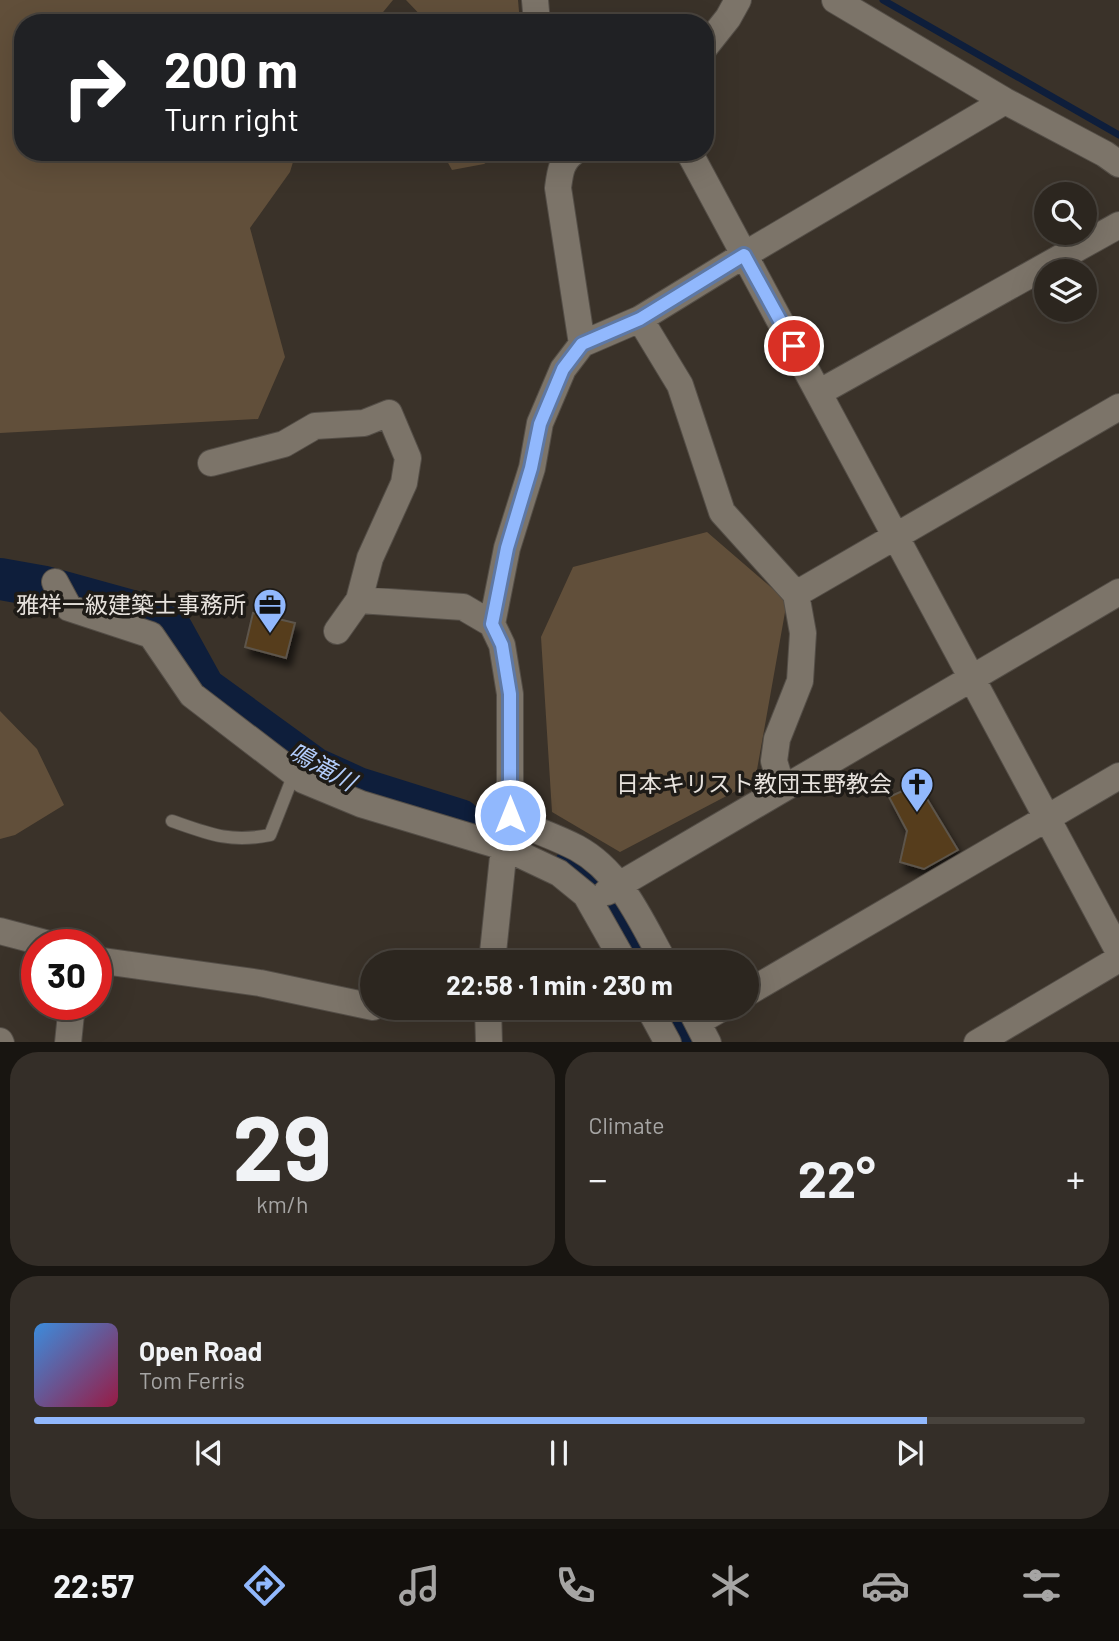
<!DOCTYPE html>
<meta charset="utf-8">
<style>
body{margin:0;font-family:Barlow,"Noto Sans JP",sans-serif;background:#342e28;color:#f1f3f6;height:100vh;display:flex;flex-direction:column;font-size:26px;white-space:nowrap}
*{box-sizing:border-box;margin:0}
p{font-size:23px;color:#a6a5a4}
.icon{flex:none;width:38px;height:38px;fill:none;stroke:currentColor;stroke-width:2;stroke-linecap:round;stroke-linejoin:round}
.map{position:relative;height:1042px;overflow:hidden}
.panel{display:flex;flex-direction:column;gap:10px;padding:10px;background:#181511;flex:1}
.panel>*{flex:none}
.banner{position:absolute;left:14px;top:14px;width:700px;height:147px;border-radius:28px;box-shadow:0 7px 28px #0002,0 0 0 2px #48433d;background:#202124;color:#fff;overflow:hidden}
.fabs{position:absolute;left:1034px;top:182px;display:grid;gap:14px}
.fabs a{display:grid;place-items:center;width:63px;height:63px;border-radius:50%;background:#2c261f;box-shadow:0 7px 28px #0002,0 0 0 2px #48433d;font-size:35px}
.speed{position:absolute;left:21px;top:929px;display:flex;gap:14px;font-size:35px;font-weight:700;text-align:center}
.speed>*{display:grid;place-content:center;width:91px;height:91px;border-radius:50%;background:#2c261f;box-shadow:0 7px 28px #0002,0 0 0 2px #48433d;line-height:1}
.speed .limit{border:10px solid #d22;background:#fff;color:#111}
.pin{position:absolute;display:grid;place-items:center;width:60px;height:60px;color:#fff;margin:-30px;border:4px solid #fff;border-radius:50%;box-shadow:0 2px 7px #0007}
.me{position:absolute;width:77px;margin:-38px;rotate:0deg;stroke-linejoin:round;filter:drop-shadow(0 0 5px #0008)}
.turn{display:flex;align-items:center;gap:24px;height:147px;padding:0 35px;font-size:32px}
.turn .icon{width:91px;height:91px;stroke-width:2.5}
.turn b{display:block;font-size:49px;line-height:60px}
.big{font-size:52px;font-weight:700;line-height:1.1}
.panel .card{flex:1;display:flex;flex-direction:column;justify-content:center;gap:10px;min-width:0;padding:0 24px;border-radius:28px;background:#342e28}
.panel .dial{align-items:center;gap:0}
.dial b{font-size:91px;line-height:1}
.song{display:flex;align-items:center;gap:21px}
.cover{width:84px;height:84px;border-radius:10px;background:linear-gradient(135deg,hsl(210 70% 55%),hsl(340 70% 35%))}
.played{height:7px;border-radius:4px;background:linear-gradient(90deg,#91b8fd 85%,#48433d 85%)}
.keys{display:flex;justify-content:space-around;direction:ltr}
.heat{display:flex;justify-content:space-between;align-items:center;font-size:38px;direction:ltr}
.panel .tiles{flex:1;display:grid;gap:10px;grid-template-columns:1fr 1fr}
.card:last-child{grid-column:span 2}
.trip{position:absolute;left:360px;top:950px;width:399px;height:70px;border-radius:35px;background:#2c261f;box-shadow:0 7px 28px #0002,0 0 0 2px #48433d;font-weight:700;line-height:70px;text-align:center}
.tab-bar{display:flex;height:112px;justify-content:space-around;align-items:center;background:#120f0c;color:#a6a5a4}
.tab-bar .icon{width:49px;height:49px}
.tab-bar .on{color:#91b8fd}
.tab-bar b{font-size:32px;color:#f1f3f6}
.map>svg:first-child{display:block}
.green{fill:#614f3a}
.lines{fill:none;stroke-linecap:round;stroke-linejoin:round}
.stream{stroke:#0e1e3b;stroke-width:7}
.river{stroke:#0e1e3b;stroke-width:42}
.building{fill:#573e1c;stroke:#5d554b;stroke-width:2;filter:url(#shadow)}
.lane-casing{stroke:#544e47;stroke-width:14}
.street-casing{stroke:#544e47;stroke-width:28}
.lane{stroke:#7c7469;stroke-width:12}
.street{stroke:#7c7469;stroke-width:26}
.route-casing{stroke:#5e78a4;stroke-width:18}
.route{stroke:#91b8fd;stroke-width:12}
.labels{text-anchor:middle;stroke-width:7;stroke-linejoin:round;paint-order:stroke}
.poi-label{font-size:23px;fill:#e7e2dd;stroke:#1e1b17;text-anchor:end}
.water-label{font-size:24px;font-style:italic;fill:#b2ccfb;stroke:#1e1b17}
</style>
<div class="map">
<svg width="1119" height="1043" viewBox="0 0 1119 1043">
<defs>
<filter id="shadow"><feDropShadow dx="4.5" dy="8" stdDeviation="3.5" flood-color="#0009"/></filter>
</defs>
<rect width="100%" height="100%" fill="#3a3229"/>
<path class="green" d="M0,0h393l-14,17 3,6h-359v129h273l-6,20 -40,56 35,129 -27,62 -258,14z
M406,0h112l2,23h-92z
M442,152h61l-19,12 -32,6z
M707,532l80,69 -32,180 -135,71 -68,-40 -11,-175 32,-70z
M0,711l37,38 27,56 -49,30 -15,4z"/>
<g class="lines">
<path class="stream" d="M883,0l236,135"/>
<path class="river" d="M0,579l45,8 94,26 33,17 32,58 110,80 44,20 102,32
M573,869c32,20 50,63 68,93
M665,1008l17,35"/>
</g>
<path class="building" d="M253,613l42,10 -9,35 -41,-11z
M918,784l40,66 -34,19 -24,-7 7,-31 -18,-34z"/>
<g class="lines">
<defs>
<path id="lane" d="M172,821c37,13 58,22 98,14l24,-61"/>
<path id="street" d="M535,0l2,23
M835,0l170,101 100,53 14,10
M705,47l23,-29 10,-18
M574,152c-13,9 -14,21 -16,36l24,156
M689,152l430,800
M640,319l40,66 42,127 74,82 7,39 -3,48 -23,58 -3,22 8,27
M820,392l299,-167
M211,463l73,-19 31,-18 49,-3 25,-10 19,45 -4,25 -34,75 -11,42 -22,31
M55,582l14,26 82,27 41,60 111,85 58,24 143,43 55,26 27,22 38,67
M796,594l323,-187
M359,600l104,7 29,17
M607,892l512,-300
M0,931l53,14
M96,960l164,23 113,24
M492,962l12,-115 7,-14
M664,962c-23,-41 -43,-90 -87,-114 -19,-10 -40,-17 -60,-26l-7,-7v-121l-8,-49 -10,-21 15,-76 25,-80 8,-45 23,-54 19,-25 58,-25 104,-64 261,-154
M747,993l372,-217
M488,1008l1,35
M649,1008l19,35
M690,1008l18,35
M698,1022l24,-14
M0,1041l1,2
M68,1043l4,-39
M977,1043l142,-84"/>
</defs>
<use href="#lane" class="lane-casing"/>
<use href="#street" class="street-casing"/>
<use href="#lane" class="lane"/>
<use href="#street" class="street"/>
</g>
<g class="lines">
<defs>
<path id="route" d="M510,815v-121l-8,-49 -10,-21 15,-76 24,-80 9,-44 23,-55 19,-25 58,-25 104,-64 50,91"/>
</defs>
<use href="#route" class="route-casing"/>
<use href="#route" class="route"/>
</g>
<defs>
<symbol id="office-pin" viewBox="-11 -11 22 30"><path d="M0 17L-7.5 6A9.5 9.5 0 1 1 7.5 6Z" fill="#91b8fd" stroke="#1e1b17"/><path d="M-6-3h4V-5.5h4V-3h4V5H-6ZM-1-4.5V-3h2v-1.5ZM-6 0V1H6V0Z" fill="#111"/></symbol>
<symbol id="church-pin" viewBox="-11 -11 22 30"><path d="M0 17L-7.5 6A9.5 9.5 0 1 1 7.5 6Z" fill="#91b8fd" stroke="#1e1b17"/><path d="M-1.2-6h2.4v3.5h3.3v2.4h-3.3V6h-2.4V-.1h-3.3v-2.4h3.3Z" fill="#111"/></symbol>
</defs>
<g fill-rule="evenodd">
<use href="#office-pin" x="251" y="586" width="38" height="52"/>
<use href="#church-pin" x="898" y="765" width="38" height="52"/>
</g>
<g class="labels">
<g class="poi-label">
<text x="246" y="613">雅祥一級建築士事務所</text>
<text x="892" y="792">日本キリスト教団玉野教会</text>
</g>
<g class="water-label">
<text transform="translate(322 767) rotate(29)" y="8">鳴滝川</text>
</g>
</g>
</svg>
<div class="fabs">
<a><svg class="icon" aria-label="search" viewBox="0 0 24 24"><circle cx="10" cy="10" r="6"/><path d="M15 15l6 6"/></svg></a>
<a><svg class="icon" aria-label="layers" viewBox="0 0 24 24"><path d="M12 4l9 5-9 5-9-5zM3 14l9 5 9-5"/></svg></a>
</div>
<div class="speed"><div class="limit">30</div></div>
<div class="pin" style="left:794px;top:346px;background:#d93025"><svg class="icon" aria-label="arrive" viewBox="0 0 24 24"><path d="M6 21V4h12l-3 4 3 4H6"/></svg></div>
<svg class="me" style="left:510px;top:815px" viewBox="-20 -20 40 40"><circle r="17" fill="#91b8fd" stroke="#fff" stroke-width="3"/><path d="M0-11L8 9 0 5-8 9z" fill="#fff"/></svg>
<div class="trip">22:58 · 1 min · 230 m</div>
<div class="banner">
<div class="turn"><svg class="icon" aria-label="right" viewBox="0 0 24 24"><path d="M7 20v-9h11M14 6l5 5-5 5"/></svg><div><b>200 m</b>Turn right</div></div>
</div>
</div>
<section class="panel">
<div class="tiles">
<div class="card dial"><b>29</b><p>km/h</p></div>
<div class="card"><p>Climate</p>
<div class="heat"><a>−</a><b class="big">22°</b><a>+</a></div>
</div>
<div class="card">
<div class="song"><i class="cover"></i><div><b>Open Road</b><p>Tom Ferris</p></div></div>
<div class="played"></div>
<div class="keys"><svg class="icon" aria-label="previous" viewBox="0 0 24 24"><path d="M18 5L8 12l10 7zM5 5v14"/></svg><svg class="icon" aria-label="pause" viewBox="0 0 24 24"><path d="M8 5v14M16 5v14"/></svg><svg class="icon" aria-label="next" viewBox="0 0 24 24"><path d="M6 5l10 7-10 7zM19 5v14"/></svg></div>
</div>
</div>
</section>
<nav class="tab-bar">
<b>22:57</b>
<svg class="icon on" aria-label="directions" viewBox="0 0 24 24"><path d="M12 3l9 9-9 9-9-9zM9 14v-3h6M13 9l2 2-2 2"/></svg>
<svg class="icon" aria-label="music" viewBox="0 0 24 24"><path d="M9 18V5l10-2v13"/><circle cx="6" cy="18" r="3"/><circle cx="16" cy="16" r="3"/></svg>
<svg class="icon" aria-label="phone" viewBox="0 0 24 24"><path d="M5 4h4l2 5-3 2q2 4 5 5l2-3 5 2v4C11 20 4 13 5 4z"/></svg>
<svg class="icon" aria-label="climate" viewBox="0 0 24 24"><path d="M12 3v18M4 7l16 10M4 17L20 7"/></svg>
<svg class="icon" aria-label="car" viewBox="0 0 24 24"><path d="M5 17H2v-5l4-1 3-4h7l3 4 3 1v5h-3M9 17h6M6 11h13"/><circle cx="7" cy="17" r="2"/><circle cx="17" cy="17" r="2"/></svg>
<svg class="icon" aria-label="filters" viewBox="0 0 24 24"><path d="M4 7h16M4 17h16"/><circle cx="9" cy="7" r="2"/><circle cx="15" cy="17" r="2"/></svg>
</nav>
